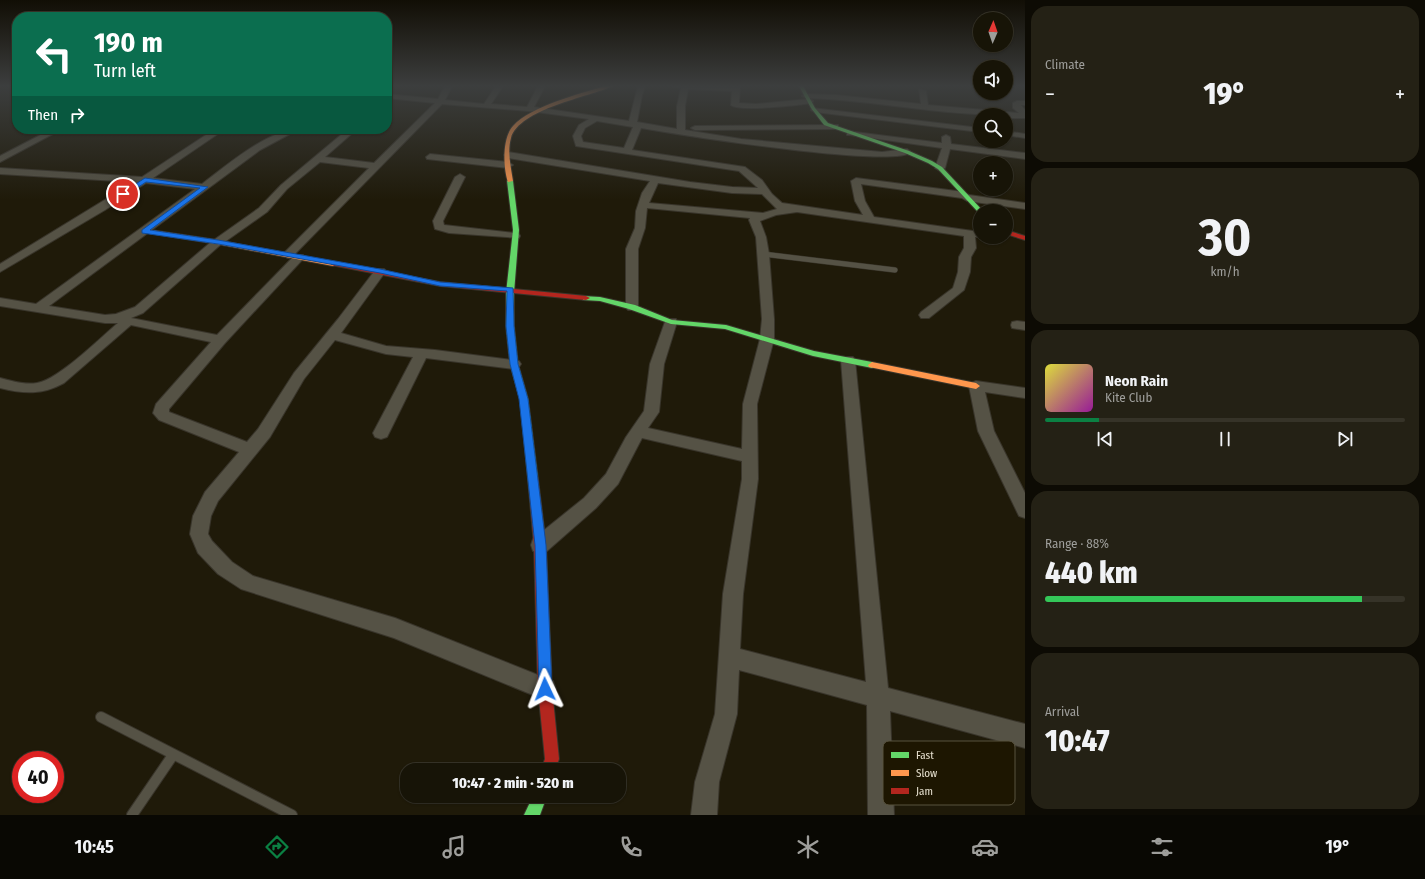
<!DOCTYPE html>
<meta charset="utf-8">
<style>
body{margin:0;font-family:"Fira Sans Condensed",sans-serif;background:#242115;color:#f1f3f6;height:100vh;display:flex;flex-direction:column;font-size:15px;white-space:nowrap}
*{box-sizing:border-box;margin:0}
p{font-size:13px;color:#9e9e9b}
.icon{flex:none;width:22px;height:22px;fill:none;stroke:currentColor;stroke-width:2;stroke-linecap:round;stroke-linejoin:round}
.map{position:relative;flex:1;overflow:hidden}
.sheet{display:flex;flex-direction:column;gap:6px;padding:6px;background:#0d0b04;width:400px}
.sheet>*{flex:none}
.banner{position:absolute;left:12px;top:12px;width:380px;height:122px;border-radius:16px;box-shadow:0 1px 3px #0004,0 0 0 1px #363328;background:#0b6e4f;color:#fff;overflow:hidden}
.needle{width:26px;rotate:2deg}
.buttons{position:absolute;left:973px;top:12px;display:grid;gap:8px}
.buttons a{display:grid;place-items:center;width:40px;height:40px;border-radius:50%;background:#171407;box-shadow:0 1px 3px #0004,0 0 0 1px #363328;font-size:20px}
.speed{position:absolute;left:12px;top:751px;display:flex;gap:8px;font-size:20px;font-weight:700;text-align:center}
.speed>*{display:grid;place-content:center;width:52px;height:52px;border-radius:50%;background:#171407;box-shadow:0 1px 3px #0004,0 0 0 1px #363328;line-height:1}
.speed .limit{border:6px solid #d22;background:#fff;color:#111}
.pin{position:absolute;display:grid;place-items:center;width:34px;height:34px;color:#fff;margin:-17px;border:2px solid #fff;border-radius:50%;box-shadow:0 1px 4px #0007}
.me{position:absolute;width:44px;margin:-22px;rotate:358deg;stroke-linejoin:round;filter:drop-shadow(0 0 3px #0008)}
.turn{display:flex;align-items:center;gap:14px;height:84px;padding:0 16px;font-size:18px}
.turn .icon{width:52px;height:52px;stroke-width:2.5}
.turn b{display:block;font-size:28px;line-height:34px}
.then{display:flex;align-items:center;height:38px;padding:0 16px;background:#0003;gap:8px;font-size:15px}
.big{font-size:30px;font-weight:800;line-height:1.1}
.sheet .tile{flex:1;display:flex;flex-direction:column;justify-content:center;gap:6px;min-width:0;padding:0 14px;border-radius:16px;background:#242115}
.sheet .dial{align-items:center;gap:0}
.dial b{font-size:52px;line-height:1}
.song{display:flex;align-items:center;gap:12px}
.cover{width:48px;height:48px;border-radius:6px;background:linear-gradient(135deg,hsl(60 70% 55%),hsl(300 70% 35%))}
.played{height:4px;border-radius:2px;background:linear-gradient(90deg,#0b8043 15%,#363328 15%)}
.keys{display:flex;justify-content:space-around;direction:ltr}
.heat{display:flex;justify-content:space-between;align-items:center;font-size:22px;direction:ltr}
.charge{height:6px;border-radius:3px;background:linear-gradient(90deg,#34c759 88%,#363328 0)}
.trip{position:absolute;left:400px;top:763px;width:226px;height:40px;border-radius:16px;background:#171407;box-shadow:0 1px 3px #0004,0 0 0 1px #363328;font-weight:800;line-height:40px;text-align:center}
.menu{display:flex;height:64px;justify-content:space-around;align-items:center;background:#090803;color:#9e9e9b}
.menu .icon{width:28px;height:28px}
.menu .current{color:#0b8043}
.menu b{font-size:18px;color:#f1f3f6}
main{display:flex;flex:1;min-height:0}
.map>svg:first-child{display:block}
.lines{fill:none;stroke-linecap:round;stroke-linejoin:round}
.lane-far1-casing{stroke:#39352b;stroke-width:6}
.lane-casing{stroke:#39352b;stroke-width:12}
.street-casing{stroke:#39352b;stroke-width:2}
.fast-casing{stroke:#39352b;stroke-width:2}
.slow-casing{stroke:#39352b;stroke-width:2}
.jam-casing{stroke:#39352b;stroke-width:2}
.lane-far1{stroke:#555245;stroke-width:5}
.lane{stroke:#555245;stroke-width:10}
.street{fill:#555245;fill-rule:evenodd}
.fast{fill:#63d668;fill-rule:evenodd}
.slow{fill:#ff974d;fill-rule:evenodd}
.jam{fill:#b3261e;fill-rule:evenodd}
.route{fill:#1a73e8;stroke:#114b97}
.key{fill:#1d1601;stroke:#59533f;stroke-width:1}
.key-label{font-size:11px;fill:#e6e0cf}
</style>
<main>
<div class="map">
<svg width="1025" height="815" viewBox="0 0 1025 815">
<rect width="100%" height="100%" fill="#1f1a09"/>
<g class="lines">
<defs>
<path id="lane-far1" d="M763,254l132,16"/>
<path id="lane" d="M101,717l191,98
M132,815l41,-60"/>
<path id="street" d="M445,86h7l-7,14 39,4 12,-18h7l-12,18 36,3 11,-21h7l-11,21 95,14 8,-31 1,-4h7l-3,9 -5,27 40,7v-23l4,-18 -9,-2h68l-1,17 17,1 53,-5 4,2 -1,2c-13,2 -73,9 -81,2l1,-14 -44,-2 -3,17v24l56,9 141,13 25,-3 4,3c-17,17 -236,-18 -270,-24l-9,22 113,17 17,13 10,14 10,9 81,12 -8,-14 -4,-20 5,-3 108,14 5,3 56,8v6l-58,-8 -5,-3 -101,-14 4,17 9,16 106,15v5h4h-9l1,11 -5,9 -1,15 -6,18 -35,28h-8l-2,-3 2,-3 32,-24 5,-16 1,-15 5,-9v-12l-167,-24 -21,3 -16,6 6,16 3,17 5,65v20l-17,65 1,75 -15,115 -3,55 126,33 -25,-322 2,-3h10l2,3 33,328 137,36v24l-135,-37 4,104h-26l-1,-110 -128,-35 -2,44 -18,68 -2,33h-26l4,-33 20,-68 8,-120 19,-115v-18l-100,-23 -24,46 -22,24 -49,43 -7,2 -7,-2 -2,-6 2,-6 51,-41 22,-24 20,-37 18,-26 6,-47 16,-45h10l1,3 -13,42 -5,48 -11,16 94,21 1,-45 17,-65 2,-20 -6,-82 -7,-17 1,-2 -103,-10 -2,20 -7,21v58l-2,3h-8l-2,-3v-58l9,-21 1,-17 6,-18 8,-12 -142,-23 -4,-3 4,-3 182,30 42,5 26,1 -19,-17 -163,-25 -3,-10 6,-11 10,-6 -60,-8 -87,-7 -150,153 -4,1 -6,-3 87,-87 -49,-6 -33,27 -20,23 -48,34 -76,67 -12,5 86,17 78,-80h8l2,2 -2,2 -78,84 -56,66v3l78,30 11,-13 36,-56 44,-54 38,-50h8l2,2 -45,62 45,13 49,4 84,11 2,3 -2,3 -5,2 -88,-11 -37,75 -2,4 -6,2 -6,-2 -2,-4 40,-76 -27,-3 -51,-14 -31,39 -34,58 -52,64 -7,15 -3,18 4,7 20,21 21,14 142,42 158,63 3,8 -3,8 -8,3 -151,-62 -153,-49 -23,-15 -20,-21 -8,-19 3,-18 12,-24 34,-40 -80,-32 -6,-7 3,-9 55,-62 -80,-17 -67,58c-22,12 -40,11 -64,5v-10c12,3 24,7 37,5 21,-3 63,-45 81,-60h-13l-105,-17v-8l36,6 159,-115 -49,-6 -41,27 -105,62v-8l134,-82 -134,-8v-6l142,9 73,-48h10l-72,49 49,6c24,-18 67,-55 97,-55l-39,21 -211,156 56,9 11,-1 19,-7 76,-65 48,-34 22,-23 67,-56h9l-32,28 49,6 61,-60 -48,-5v-4l51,5zM597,121l36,6 -9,21 -41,-6 -2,-6 4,-8zM658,183l74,10 30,1 15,15 -14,4 -114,-10z
M919,89l7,2 2,14 91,8 -6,-5v-5l4,-2h8v4h-4l4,5v8h-19v-3c-67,0 -133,-15 -200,-17l-4,-2 4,-2 30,1 85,9z
M812,108l168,20v4l-165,-20 -4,-2z
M835,125h3v4l-143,1 -4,-2 4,-2z
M52,129h10l-62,33v-6z
M847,131l95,12v-6l4,-2 4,2 1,7 74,9v6l-75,-10 -5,19 -5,3 -5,-3 7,-20 -92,-13h-3z
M1006,131l19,3v4l-19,-3z
M430,154l78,8 5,3 -5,3 -81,-9 -1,-2z
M460,174l5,3 -22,44 1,4 71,8 4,1 1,2 -1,2 -70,-5 -14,-4 -2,-8 22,-44z
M1017,321l8,1v8l-13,-2 -1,-3 1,-3z
M976,381l49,7v10l-40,-6 9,39 31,62v25l-6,-2 -41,-85 -9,-45 2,-3z"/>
<path id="fast" d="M799,86h4l12,22 13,15 81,28 23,10 10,6 41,44 -5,1 -40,-43 -10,-6 -23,-10 -81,-28 -13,-17z
M510,179l3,2 6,49 -5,63v33l4,38 10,35 10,80 -1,3 -4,1 -4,-1 -1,-3 -8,-80 -10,-35 -4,-38v-33l7,-63 -6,-49z
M583,296l17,1 35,8 37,15 54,5 88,26 58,11 4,3 -4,3 -59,-12 -88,-27 -54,-5 -42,-15 -29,-8 -17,-1z
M533,796h14l-7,19h-16z"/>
<path id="slow" d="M605,86h8c-24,11 -94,23 -102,52 -4,14 0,29 2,43l-5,1c-5,-14 -6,-44 5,-56 18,-20 66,-32 92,-40z
M144,229l73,11 116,22 3,2 -3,2 -116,-22 -75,-12v-2z
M872,362l104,21 4,3 -4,3 -107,-22 -1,-2z"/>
<path id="jam" d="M1006,230l19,6v4l-19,-6z
M333,262l107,20 146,14 4,2 -4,2 -146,-14 -109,-21v-2z
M533,475l4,1 1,3 8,66 6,144 7,70 -4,11h-14l4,-11 -7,-70 -4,-144 -6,-66 1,-3z"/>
</defs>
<use href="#lane-far1" class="lane-far1-casing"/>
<use href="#lane" class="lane-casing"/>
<use href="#street" class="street-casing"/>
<use href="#fast" class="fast-casing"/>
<use href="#slow" class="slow-casing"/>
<use href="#jam" class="jam-casing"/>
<use href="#lane-far1" class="lane-far1"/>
<use href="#lane" class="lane"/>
<use href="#street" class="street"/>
<use href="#fast" class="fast"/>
<use href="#slow" class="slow"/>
<use href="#jam" class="jam"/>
</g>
<linearGradient id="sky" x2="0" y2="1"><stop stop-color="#110e05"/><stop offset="0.43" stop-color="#3c3e3e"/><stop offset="1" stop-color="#3c3e3e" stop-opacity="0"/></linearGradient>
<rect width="1025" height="200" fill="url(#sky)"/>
<path class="route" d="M145,178l63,9 -58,43 68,10 162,29 60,13 73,6 1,38 4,38 10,35 18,146 6,144 -2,4 -5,2 -4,-2 -2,-4 -4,-144 -16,-146 -9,-35 -4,-38 1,-35 -67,-5 -60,-13 -162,-29 -76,-11v-3l58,-42 -54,-6 -21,14 -5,-2z"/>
<rect x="883" y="741" width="132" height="64" rx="6" class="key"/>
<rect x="891" y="752" width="18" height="6" fill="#63d668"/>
<rect x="891" y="770" width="18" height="6" fill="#ff974d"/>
<rect x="891" y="788" width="18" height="6" fill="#b3261e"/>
<g class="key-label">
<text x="916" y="759">Fast</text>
<text x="916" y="777">Slow</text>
<text x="916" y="795">Jam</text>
</g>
</svg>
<div class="buttons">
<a><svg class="needle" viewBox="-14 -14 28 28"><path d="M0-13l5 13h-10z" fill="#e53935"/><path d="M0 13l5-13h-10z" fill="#9e9e9b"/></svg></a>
<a><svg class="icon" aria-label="sound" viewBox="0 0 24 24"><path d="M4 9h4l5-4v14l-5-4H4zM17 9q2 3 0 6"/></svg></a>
<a><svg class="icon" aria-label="search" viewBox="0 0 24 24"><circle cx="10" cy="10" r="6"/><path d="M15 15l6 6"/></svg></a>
<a>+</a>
<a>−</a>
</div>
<div class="speed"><div class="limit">40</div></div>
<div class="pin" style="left:123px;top:194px;background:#d93025"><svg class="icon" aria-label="arrive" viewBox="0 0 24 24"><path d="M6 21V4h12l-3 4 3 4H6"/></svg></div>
<svg class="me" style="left:545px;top:689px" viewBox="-20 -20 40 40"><path d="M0-17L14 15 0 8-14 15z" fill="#1a73e8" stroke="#fff" stroke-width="4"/></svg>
<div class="trip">10:47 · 2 min · 520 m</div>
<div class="banner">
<div class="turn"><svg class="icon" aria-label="left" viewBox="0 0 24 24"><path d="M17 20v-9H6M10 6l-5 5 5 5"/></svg><div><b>190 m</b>Turn left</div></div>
<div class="then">Then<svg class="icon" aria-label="right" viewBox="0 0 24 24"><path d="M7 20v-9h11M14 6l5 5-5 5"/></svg></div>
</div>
</div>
<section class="sheet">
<div class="tile"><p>Climate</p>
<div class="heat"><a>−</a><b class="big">19°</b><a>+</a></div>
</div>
<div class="tile dial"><b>30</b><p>km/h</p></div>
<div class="tile">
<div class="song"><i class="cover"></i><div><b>Neon Rain</b><p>Kite Club</p></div></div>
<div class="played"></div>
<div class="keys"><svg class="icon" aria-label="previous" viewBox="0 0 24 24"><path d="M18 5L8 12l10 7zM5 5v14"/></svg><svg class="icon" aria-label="pause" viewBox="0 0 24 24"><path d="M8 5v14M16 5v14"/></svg><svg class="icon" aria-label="next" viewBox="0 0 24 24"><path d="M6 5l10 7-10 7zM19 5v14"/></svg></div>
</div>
<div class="tile"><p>Range · 88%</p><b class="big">440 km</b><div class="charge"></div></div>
<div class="tile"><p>Arrival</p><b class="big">10:47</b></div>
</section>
</main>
<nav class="menu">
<b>10:45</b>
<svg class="icon current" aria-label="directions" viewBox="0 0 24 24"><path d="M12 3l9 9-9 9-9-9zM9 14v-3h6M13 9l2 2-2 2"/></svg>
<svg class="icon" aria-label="music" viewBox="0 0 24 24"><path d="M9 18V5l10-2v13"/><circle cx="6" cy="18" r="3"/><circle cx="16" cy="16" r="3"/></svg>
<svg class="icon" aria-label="phone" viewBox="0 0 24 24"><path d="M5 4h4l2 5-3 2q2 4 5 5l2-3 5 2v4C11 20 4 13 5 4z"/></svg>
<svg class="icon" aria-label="climate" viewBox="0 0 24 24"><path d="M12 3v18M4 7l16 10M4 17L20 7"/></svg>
<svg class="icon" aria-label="car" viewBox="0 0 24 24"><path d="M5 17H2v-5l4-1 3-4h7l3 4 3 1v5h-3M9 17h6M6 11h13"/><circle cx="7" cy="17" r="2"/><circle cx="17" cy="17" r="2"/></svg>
<svg class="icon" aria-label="filters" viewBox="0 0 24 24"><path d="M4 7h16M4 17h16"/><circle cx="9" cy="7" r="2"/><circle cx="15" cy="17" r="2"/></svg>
<b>19°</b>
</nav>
